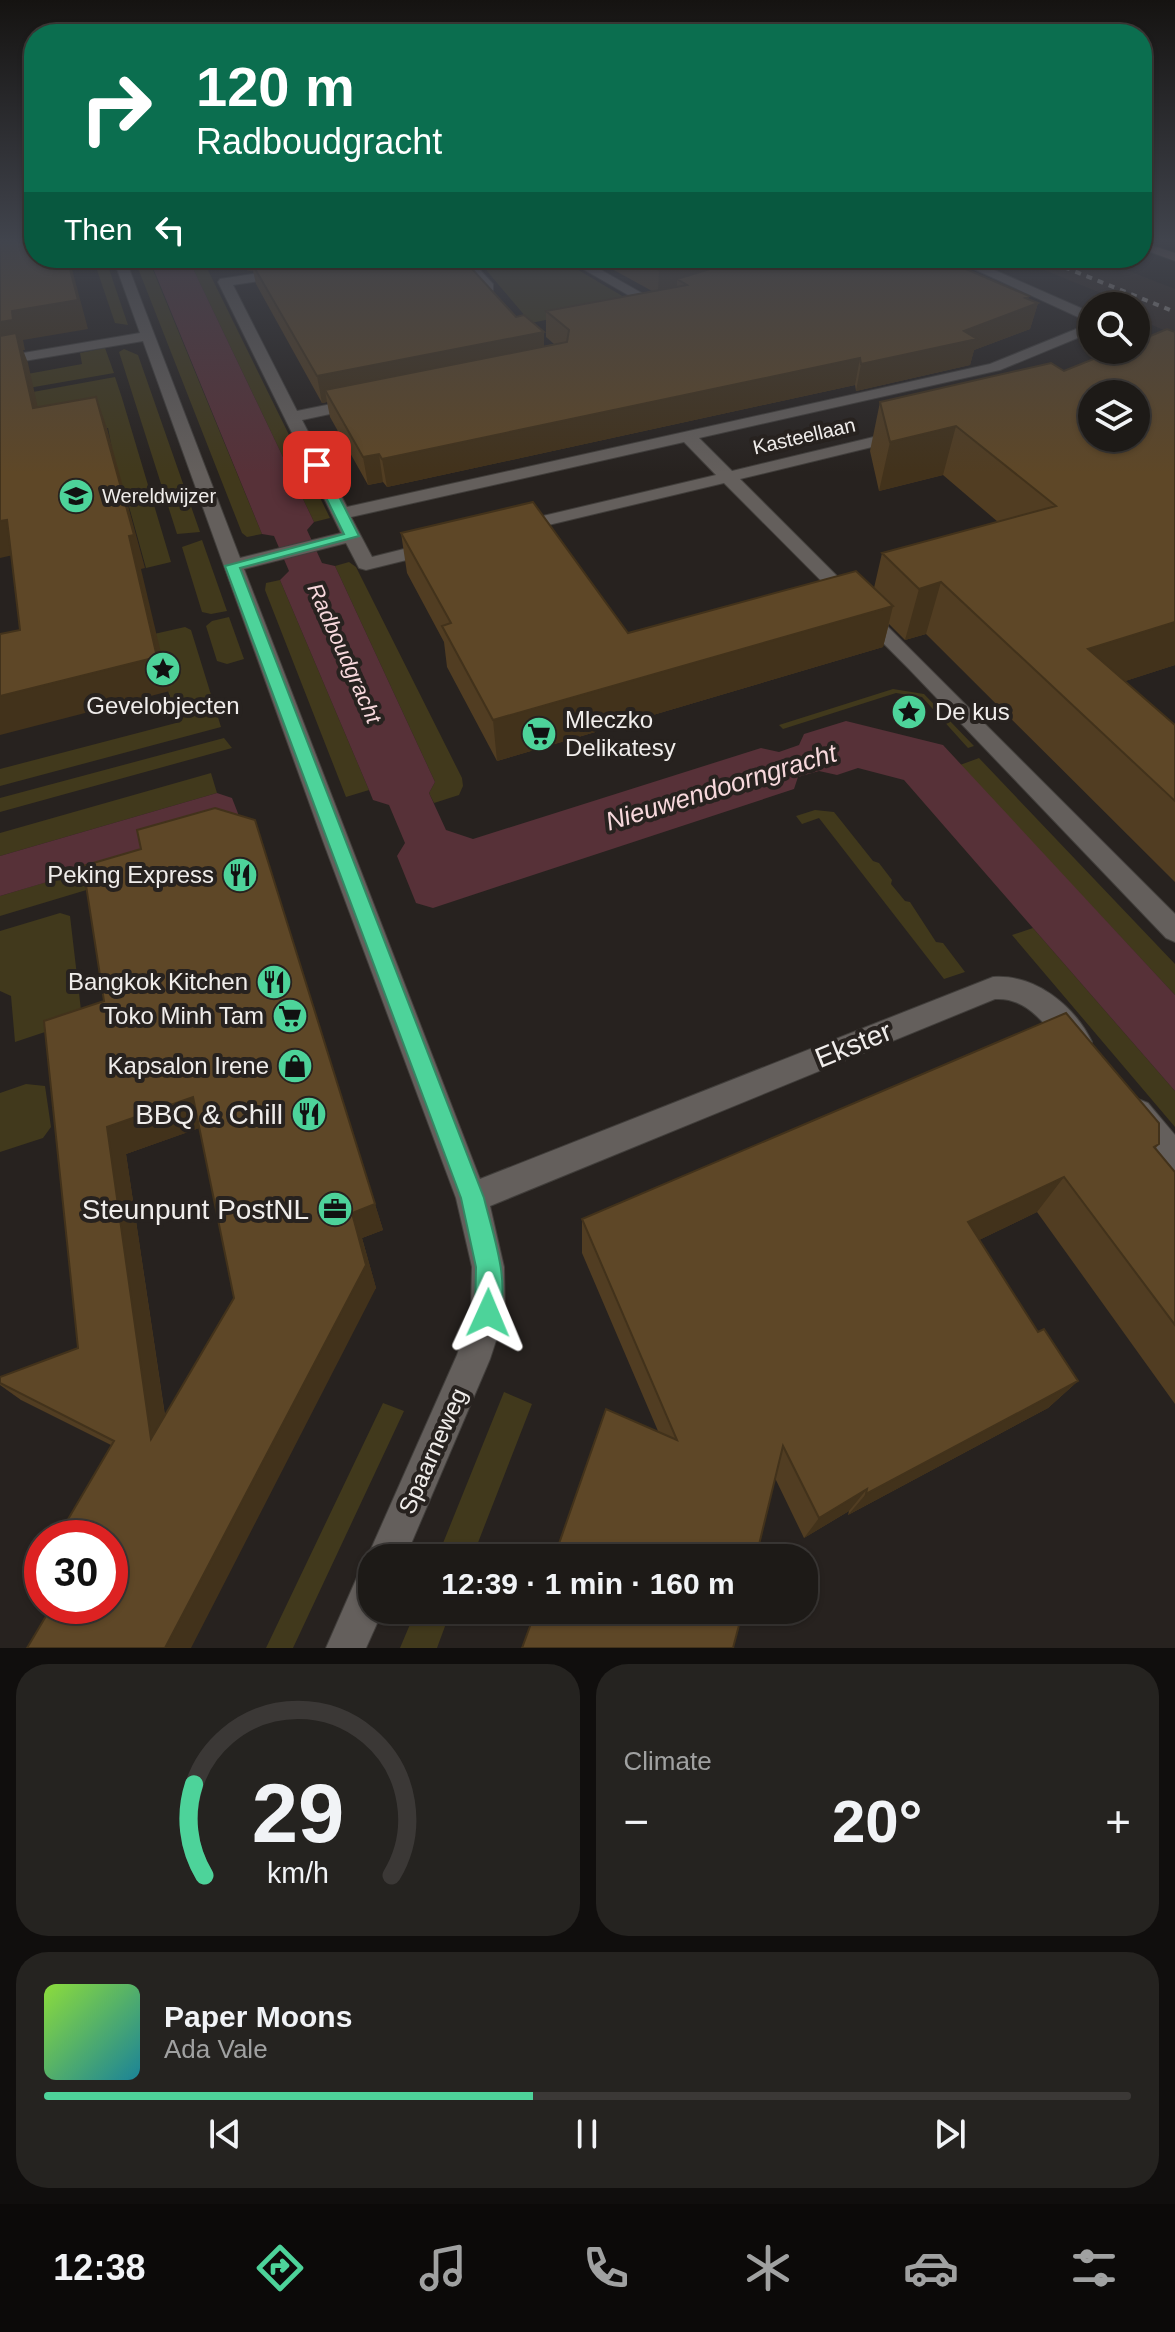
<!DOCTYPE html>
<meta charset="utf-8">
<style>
body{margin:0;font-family:Helvetica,sans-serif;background:#252320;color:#f1f3f6;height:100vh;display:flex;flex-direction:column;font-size:30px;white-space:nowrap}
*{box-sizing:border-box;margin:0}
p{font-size:26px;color:#a0a1a1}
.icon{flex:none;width:44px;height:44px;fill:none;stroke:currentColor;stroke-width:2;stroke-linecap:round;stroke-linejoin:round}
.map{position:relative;height:1648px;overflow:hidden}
.panel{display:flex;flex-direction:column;gap:16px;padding:16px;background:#100e0d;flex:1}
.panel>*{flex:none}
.banner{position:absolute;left:24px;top:24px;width:1128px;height:244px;border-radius:32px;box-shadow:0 2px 6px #0004,0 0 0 2px #3b3836;background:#0b6e4f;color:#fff;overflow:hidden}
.fabs{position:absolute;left:1078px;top:292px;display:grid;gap:16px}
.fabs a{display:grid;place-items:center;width:72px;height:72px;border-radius:50%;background:#1d1a17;box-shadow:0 2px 6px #0004,0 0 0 2px #3b3836;font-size:40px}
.speed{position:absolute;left:24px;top:1520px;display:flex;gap:16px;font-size:40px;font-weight:700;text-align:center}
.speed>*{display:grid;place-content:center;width:104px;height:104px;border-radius:50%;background:#1d1a17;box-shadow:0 2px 6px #0004,0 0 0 2px #3b3836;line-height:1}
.speed .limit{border:12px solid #d22;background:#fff;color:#111}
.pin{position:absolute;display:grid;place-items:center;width:68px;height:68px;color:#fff;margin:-34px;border-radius:16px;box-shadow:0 4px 12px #0006}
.me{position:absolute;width:88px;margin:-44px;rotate:1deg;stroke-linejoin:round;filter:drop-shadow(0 0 6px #0008)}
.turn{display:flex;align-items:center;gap:28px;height:168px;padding:0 40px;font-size:36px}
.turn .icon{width:104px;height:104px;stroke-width:2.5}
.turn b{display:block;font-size:56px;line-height:68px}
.then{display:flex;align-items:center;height:76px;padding:0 40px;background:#0003;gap:16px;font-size:30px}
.big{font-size:60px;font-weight:700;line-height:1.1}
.panel .card{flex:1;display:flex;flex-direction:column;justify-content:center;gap:12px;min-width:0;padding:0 28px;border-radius:32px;background:#252320}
.panel .dial{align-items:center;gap:0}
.dial svg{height:208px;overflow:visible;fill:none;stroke:#3b3836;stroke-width:7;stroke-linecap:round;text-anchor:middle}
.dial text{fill:#f1f3f6;stroke:none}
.song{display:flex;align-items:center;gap:24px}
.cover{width:96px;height:96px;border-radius:12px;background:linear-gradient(135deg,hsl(90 70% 55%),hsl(190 70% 35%))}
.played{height:8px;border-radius:4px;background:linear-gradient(90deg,#4dd39a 45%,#3b3836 45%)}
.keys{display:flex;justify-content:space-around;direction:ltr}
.heat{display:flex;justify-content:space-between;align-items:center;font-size:44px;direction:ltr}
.panel .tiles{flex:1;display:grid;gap:16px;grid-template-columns:1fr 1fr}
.card:last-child{grid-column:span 2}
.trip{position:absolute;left:358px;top:1544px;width:460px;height:80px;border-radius:32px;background:#1d1a17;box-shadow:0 2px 6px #0004,0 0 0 2px #3b3836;font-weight:700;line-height:80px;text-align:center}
.tab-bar{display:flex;height:128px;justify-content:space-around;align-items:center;background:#0c0a09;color:#a0a1a1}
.tab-bar .icon{width:56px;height:56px}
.tab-bar .on{color:#4dd39a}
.tab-bar b{font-size:36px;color:#f1f3f6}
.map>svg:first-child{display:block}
.built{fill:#342a24}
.green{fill:#41391c}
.water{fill:#573138}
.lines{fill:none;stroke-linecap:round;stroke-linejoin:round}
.street-casing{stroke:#413e3b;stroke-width:2}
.secondary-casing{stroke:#413e3b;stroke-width:2}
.street{fill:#645f5c;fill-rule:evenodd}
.secondary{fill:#8f756f;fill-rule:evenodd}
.rail{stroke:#a39f9c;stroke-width:4;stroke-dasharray:6 6;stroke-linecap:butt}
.wall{fill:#513d22;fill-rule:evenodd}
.shaded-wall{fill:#42321b}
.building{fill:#5e4727;stroke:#42321b;stroke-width:2;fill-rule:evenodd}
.route{fill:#4dd39a;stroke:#328964;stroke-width:2}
.labels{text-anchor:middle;stroke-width:8;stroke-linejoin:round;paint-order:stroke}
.far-street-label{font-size:20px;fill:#f0edeb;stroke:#27221f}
.far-poi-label{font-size:20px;fill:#f0edeb;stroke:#27221f;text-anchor:start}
.far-water-label{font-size:22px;font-style:italic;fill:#f7d8dc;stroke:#27221f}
.poi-label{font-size:24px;fill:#f0edeb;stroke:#27221f;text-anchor:end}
.street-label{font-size:24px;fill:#f0edeb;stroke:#27221f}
.water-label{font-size:26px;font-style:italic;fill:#f7d8dc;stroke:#27221f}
.near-street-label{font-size:28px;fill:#f0edeb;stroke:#27221f}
.near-poi-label{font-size:28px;fill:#f0edeb;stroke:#27221f;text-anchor:end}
</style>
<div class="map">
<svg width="1175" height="1648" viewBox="0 0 1175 1648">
<rect width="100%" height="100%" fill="#27221f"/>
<path class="built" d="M1015,258h81l79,31v46l-39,-17v-12h-29l-11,-5 12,-5z"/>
<path class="green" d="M134,258h14l114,276 -15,3 -5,-4z
M188,258h14l128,260 -16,4z
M476,258h82l66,39 -5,8 -88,18z
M107,263l21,62 -13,-2 -19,-56z
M105,348l9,25 -114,20v-14l82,-15 -2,-11z
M124,349l14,6 62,177 -23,2 -58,-182z
M115,377l7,21 49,164 -25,6 -21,-76 -16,3 3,-46 -4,-21 -63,12 -45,-42z
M202,540l25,71 -16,3 -9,-2 -20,-65z
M349,562l7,5 106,211 1,8 -4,9 -25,8 -5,-10 6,-11 -100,-216z
M280,580l89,210 -23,7 -81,-207 1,-7z
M229,617l15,42 -17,5 -10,-3 -11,-35 6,-5z
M185,627l6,3 30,97 -221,59v-17l176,-46 -22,-89z
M893,689l31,5 50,52 -6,2 -46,-51 -26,-4 -113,36 -4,-4z
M224,738l8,10 -232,64v-14z
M979,758l196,206v31l-215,-230z
M211,773l6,20 -217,63v-23z
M815,810l19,2 39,49 6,2 13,17 -1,4 14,17 5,1 26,40 7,1 22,29 -21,7 -125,-161 -17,6 -6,-8z
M129,857l4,19 -133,40v-20z
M60,913l10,3 11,94 -18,16 -48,16 -4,-46 -11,-5v-60z
M1033,928l142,163v36l-163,-192z
M26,1084l19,2 6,41 -8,11 -43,14v-59z
M504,1392l28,12 -60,154h-35z
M383,1403l21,8 -111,237h-27z
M416,1610h35l-14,38h-37z"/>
<path class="water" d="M149,258h39l126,264 -7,8 15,33 13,3 100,216 -6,11 17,37 27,9 288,-91 18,4 20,-7 5,-11 42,-13 97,24 232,250v96l-271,-311 -46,-12 -21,7 -18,-4 -21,6 -4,12 -361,119 -17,-5 -19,-47 8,-13 -16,-38 -16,-5 -4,-10 -89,-210 9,-9 -15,-35 -12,-2z
M217,793l15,5 7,18 -10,12 -229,68v-40z"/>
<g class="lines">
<defs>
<path id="street" d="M113,258h12l115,300 101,-25 -123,-251 2,-3 65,-10 7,4 -7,4 -52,8 64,126 64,-13 8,5 -2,3 -65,14 45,87 643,-143 101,-41 -141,-65h17l125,55v19l-92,38 -301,68 33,33 171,-41 6,2v6l-169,41 435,435v28l-9,-4 -257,-269 -185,-186 -209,50 -9,-5 3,-4 207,-49 -32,-33 -333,75 21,40 64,-16 9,6 -2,4 -77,19 -7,-2 -13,-25 -102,26 236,610 513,-202c42,-3 81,28 99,65l-4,9c-31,11 -44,-55 -93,-52l-505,207 14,61 1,46 -15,46 -85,199h-33v52h11l-17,38h-40l32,-73 14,-5 -5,-12 90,-203 14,-42 1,-46 -16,-69 -133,-357 -180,-500 -143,24v-8l140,-24z
M456,258h13l24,26v6h-10z
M564,258h16l81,46 -12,3z
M1138,1099l10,4 27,32v37c-21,-8 -43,-39 -52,-59l5,-10z"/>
<path id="secondary" d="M1142,242l33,11v8l-33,-12z"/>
</defs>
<use href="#street" class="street-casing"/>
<use href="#secondary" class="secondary-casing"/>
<use href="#street" class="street"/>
<use href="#secondary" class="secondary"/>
<path class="rail" d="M1042,258l133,54"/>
</g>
<path class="wall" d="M232,258h230l82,88 10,-2 -8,-7v-26l106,-20 -60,-33h348l89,38 -1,3 10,4 -8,26 -56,21 -4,15 -114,26 -1,-6 -468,102 -4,-5 -15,3 -38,-68 -3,-15 -5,1 -66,-119 -3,-13h-5l-2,-3 -9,2z
M1051,363l124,302 -50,16 50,44v157l-249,-248 -21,6 -16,-16 -6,23 -386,114 -50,-94 -3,-25 -37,-69 -6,-40 227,100 246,-45 8,-35 116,-31 -55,-47 -64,16 -9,-40 10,-49z
M255,820l128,410 -21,8 14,50 -266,318 1,-161 -90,-45 -21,-15v-8l78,-29 26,-347zM199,1128l35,170 -69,117 -39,-261z
M1159,1144l-3,4 19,24v232l-138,-192 -58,28 59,92 40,49 -30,27 -200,107 1,-4 -45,27 -29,-60 -20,80h-201l104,-127 -76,-178v-34z"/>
<path class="shaded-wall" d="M67,258h2l19,71 -65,11 2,10h-2l5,13 17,77 -45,-86v-32z
M235,258h9l2,10 -9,2z
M245,258h89l-84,2 3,11h-5z
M700,258h73l-96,21v10l-19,6 1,-25z
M1029,296l-4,12 13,-5 -8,26 -56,21 -4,15 -114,26 5,-27 103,-33z
M544,332v26l-219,32 2,12 -5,1 -5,-27z
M860,358l-5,27 -468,102 -5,-28z
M96,397l11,31 38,140 -4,1 29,122 -170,44v-39z
M956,426l-13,49 -64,16 11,-49z
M379,454l4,28 -15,3 -5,-28z
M7,520l15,33 -22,5v-37z
M941,582l-15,52 -21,6 14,-51z
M893,606l-10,41 -386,114 -4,-41z
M1175,622v43l-108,35 21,-51z
M255,820l128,410 -21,8 14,50 -185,360h-26l187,-435z
M193,1097l15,28 -82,29 45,303 -20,-18 -44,-312z
M1064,1177l-27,35 -91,44 22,-34z
M1078,1381l-30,27 -200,107 18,-21z
M867,1489l-18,22 -45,27 15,-20z"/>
<path class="building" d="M0,242h34v16h33l11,42 -66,11 1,9 -13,2z
M261,258h201l54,59 8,-2 20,17 -227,44 -67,-116z
M637,258h63l-41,12z
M746,258h194l89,38 -4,2 13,5 -74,28 13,8 -116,25 -1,-6 -478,101 -3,-5 -16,3 -38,-67 242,-48 2,-12 -23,-19 141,-26 -10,-6z
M1167,329l8,3v290l-87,27 87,76v76l-234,-219 -22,7 -37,-36 174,-47 -100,-80 -66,16 -10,-40 171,-39 13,8 52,-21h20v-8zM1092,394h44v44h-44z
M16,333l17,75 63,-11 38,138 -5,1 28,121 -157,39v-62l20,-4 -13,-110 -7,1v-185z
M533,502l95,131 228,-62 37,35 -400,114 -51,-94 9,-3 -50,-90z
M215,808l40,12 120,384 -23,9 14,52 -201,383h-138l25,-42h58v-68h-53l57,-97 -114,-58v-6l78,-29 -34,-327 60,-20 -21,-135 58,-17 -4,-19zM193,1097l41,201 -83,141 -44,-312z
M1066,1013l93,110v21l-5,3 21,25v153l-111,-148 -96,45 70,110 6,-3 34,52 -212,113 1,-5 -48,29 -36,-72 -27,111 -2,1h-200l52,-149 71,31 -95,-221z
M536,1610h207l-10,38h-211z"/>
<linearGradient id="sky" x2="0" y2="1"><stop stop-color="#151311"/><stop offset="0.51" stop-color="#41444d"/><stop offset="1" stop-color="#41444d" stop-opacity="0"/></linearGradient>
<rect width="1175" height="473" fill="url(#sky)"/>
<path class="route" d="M312,462l11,3 36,71 -119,32 244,630c9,37 28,87 13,124l-9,4 -9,-4 -4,-9 1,-46 -15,-69 -236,-632 119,-32 -34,-69z"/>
<defs>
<symbol id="school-disc" viewBox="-11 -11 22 22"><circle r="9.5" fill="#4dd39a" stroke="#27221f"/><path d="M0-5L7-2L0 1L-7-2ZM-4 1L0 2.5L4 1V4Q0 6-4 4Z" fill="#111"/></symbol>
<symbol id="sight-disc" viewBox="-11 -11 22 22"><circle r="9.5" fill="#4dd39a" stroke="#27221f"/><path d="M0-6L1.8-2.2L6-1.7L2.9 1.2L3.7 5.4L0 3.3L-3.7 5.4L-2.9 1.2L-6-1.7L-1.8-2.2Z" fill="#111"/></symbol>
<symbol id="supermarket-disc" viewBox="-11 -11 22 22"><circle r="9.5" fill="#4dd39a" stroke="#27221f"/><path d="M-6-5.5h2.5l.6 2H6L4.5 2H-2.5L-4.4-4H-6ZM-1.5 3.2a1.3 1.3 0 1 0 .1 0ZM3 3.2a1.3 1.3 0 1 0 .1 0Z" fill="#111"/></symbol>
<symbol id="restaurant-disc" viewBox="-11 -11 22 22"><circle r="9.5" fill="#4dd39a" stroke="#27221f"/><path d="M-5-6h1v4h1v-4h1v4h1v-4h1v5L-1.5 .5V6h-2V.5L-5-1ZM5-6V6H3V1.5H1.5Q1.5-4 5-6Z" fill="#111"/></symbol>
<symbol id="shop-disc" viewBox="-11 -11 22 22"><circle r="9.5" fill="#4dd39a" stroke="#27221f"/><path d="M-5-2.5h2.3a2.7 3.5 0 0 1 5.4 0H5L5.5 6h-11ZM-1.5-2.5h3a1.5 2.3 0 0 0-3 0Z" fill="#111"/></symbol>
<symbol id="office-disc" viewBox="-11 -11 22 22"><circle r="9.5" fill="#4dd39a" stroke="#27221f"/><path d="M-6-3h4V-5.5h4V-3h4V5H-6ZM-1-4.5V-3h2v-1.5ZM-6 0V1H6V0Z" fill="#111"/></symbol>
</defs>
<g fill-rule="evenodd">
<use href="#school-disc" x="56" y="476" width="40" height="40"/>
<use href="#sight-disc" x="143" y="649" width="40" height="40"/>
<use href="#sight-disc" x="889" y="692" width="40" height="40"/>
<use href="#supermarket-disc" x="519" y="714" width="40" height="40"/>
<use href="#restaurant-disc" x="220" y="855" width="40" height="40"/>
<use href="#restaurant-disc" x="254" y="962" width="40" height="40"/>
<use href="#supermarket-disc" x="270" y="996" width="40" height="40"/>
<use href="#shop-disc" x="275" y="1046" width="40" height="40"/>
<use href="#restaurant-disc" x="289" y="1094" width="40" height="40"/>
<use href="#office-disc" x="315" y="1189" width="40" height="40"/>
</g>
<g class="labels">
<g class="far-street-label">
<text transform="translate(804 436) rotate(-13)" y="7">Kasteellaan</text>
</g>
<g class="far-poi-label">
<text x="102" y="503">Wereldwijzer</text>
</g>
<g class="far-water-label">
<text transform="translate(345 653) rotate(66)" y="8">Radboudgracht</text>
</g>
<g class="poi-label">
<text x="163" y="714" text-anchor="middle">Gevelobjecten</text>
<text x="935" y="720" text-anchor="start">De kus</text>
<text x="565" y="728" text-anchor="start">Mleczko<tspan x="565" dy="28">Delikatesy</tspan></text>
<text x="214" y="883">Peking Express</text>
<text x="248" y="990">Bangkok Kitchen</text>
<text x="264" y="1024">Toko Minh Tam</text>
<text x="269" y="1074">Kapsalon Irene</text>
</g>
<g class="street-label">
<text transform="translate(433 1451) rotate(-66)" y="8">Spaarneweg</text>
</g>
<g class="water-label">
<text transform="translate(721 787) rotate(-17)" y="9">Nieuwendoorngracht</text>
</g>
<g class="near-street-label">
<text transform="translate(853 1044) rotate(-22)" y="10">Ekster</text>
</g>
<g class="near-poi-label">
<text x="283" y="1124">BBQ &amp; Chill</text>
<text x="309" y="1219">Steunpunt PostNL</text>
</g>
</g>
</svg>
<div class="fabs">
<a><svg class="icon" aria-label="search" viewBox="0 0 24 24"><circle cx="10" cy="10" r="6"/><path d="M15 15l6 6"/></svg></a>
<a><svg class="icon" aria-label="layers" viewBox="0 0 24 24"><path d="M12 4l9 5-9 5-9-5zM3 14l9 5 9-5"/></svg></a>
</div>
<div class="speed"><div class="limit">30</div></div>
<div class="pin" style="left:317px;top:465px;background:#d93025"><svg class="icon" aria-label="arrive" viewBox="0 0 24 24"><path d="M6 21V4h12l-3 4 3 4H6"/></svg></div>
<svg class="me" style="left:488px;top:1313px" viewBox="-20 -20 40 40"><path d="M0-17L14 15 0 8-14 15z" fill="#4dd39a" stroke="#fff" stroke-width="4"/></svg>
<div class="trip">12:39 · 1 min · 160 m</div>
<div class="banner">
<div class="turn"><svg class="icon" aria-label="right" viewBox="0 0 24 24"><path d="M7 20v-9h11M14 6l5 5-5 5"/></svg><div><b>120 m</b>Radboudgracht</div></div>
<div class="then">Then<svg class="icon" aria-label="left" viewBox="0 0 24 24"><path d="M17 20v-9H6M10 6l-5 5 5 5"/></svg></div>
</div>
</div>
<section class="panel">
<div class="tiles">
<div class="card dial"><svg viewBox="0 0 100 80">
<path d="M14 69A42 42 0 1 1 86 69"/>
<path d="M14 69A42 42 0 0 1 10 34" stroke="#4dd39a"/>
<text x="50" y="56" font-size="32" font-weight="700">29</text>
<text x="50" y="72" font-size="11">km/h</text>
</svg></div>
<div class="card"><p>Climate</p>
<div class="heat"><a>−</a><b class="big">20°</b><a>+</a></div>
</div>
<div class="card">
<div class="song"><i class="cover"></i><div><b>Paper Moons</b><p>Ada Vale</p></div></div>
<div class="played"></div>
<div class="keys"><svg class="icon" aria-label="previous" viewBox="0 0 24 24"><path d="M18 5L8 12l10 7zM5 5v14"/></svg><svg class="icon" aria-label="pause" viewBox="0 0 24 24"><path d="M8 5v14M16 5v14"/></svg><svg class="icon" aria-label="next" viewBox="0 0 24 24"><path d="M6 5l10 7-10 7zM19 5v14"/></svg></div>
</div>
</div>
</section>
<nav class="tab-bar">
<b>12:38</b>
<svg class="icon on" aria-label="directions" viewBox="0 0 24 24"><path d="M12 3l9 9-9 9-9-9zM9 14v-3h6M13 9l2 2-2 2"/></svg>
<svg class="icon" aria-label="music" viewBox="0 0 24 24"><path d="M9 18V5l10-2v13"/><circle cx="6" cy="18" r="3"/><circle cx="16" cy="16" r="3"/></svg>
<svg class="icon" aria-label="phone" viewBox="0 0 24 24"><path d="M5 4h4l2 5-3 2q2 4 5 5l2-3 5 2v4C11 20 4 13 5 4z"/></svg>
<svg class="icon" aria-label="climate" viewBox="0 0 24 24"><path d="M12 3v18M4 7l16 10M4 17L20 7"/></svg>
<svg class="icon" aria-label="car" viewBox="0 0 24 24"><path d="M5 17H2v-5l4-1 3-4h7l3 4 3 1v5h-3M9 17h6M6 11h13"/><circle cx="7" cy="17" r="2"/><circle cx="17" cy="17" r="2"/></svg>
<svg class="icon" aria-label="filters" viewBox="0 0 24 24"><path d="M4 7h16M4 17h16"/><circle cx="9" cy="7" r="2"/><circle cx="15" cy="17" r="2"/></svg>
</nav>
